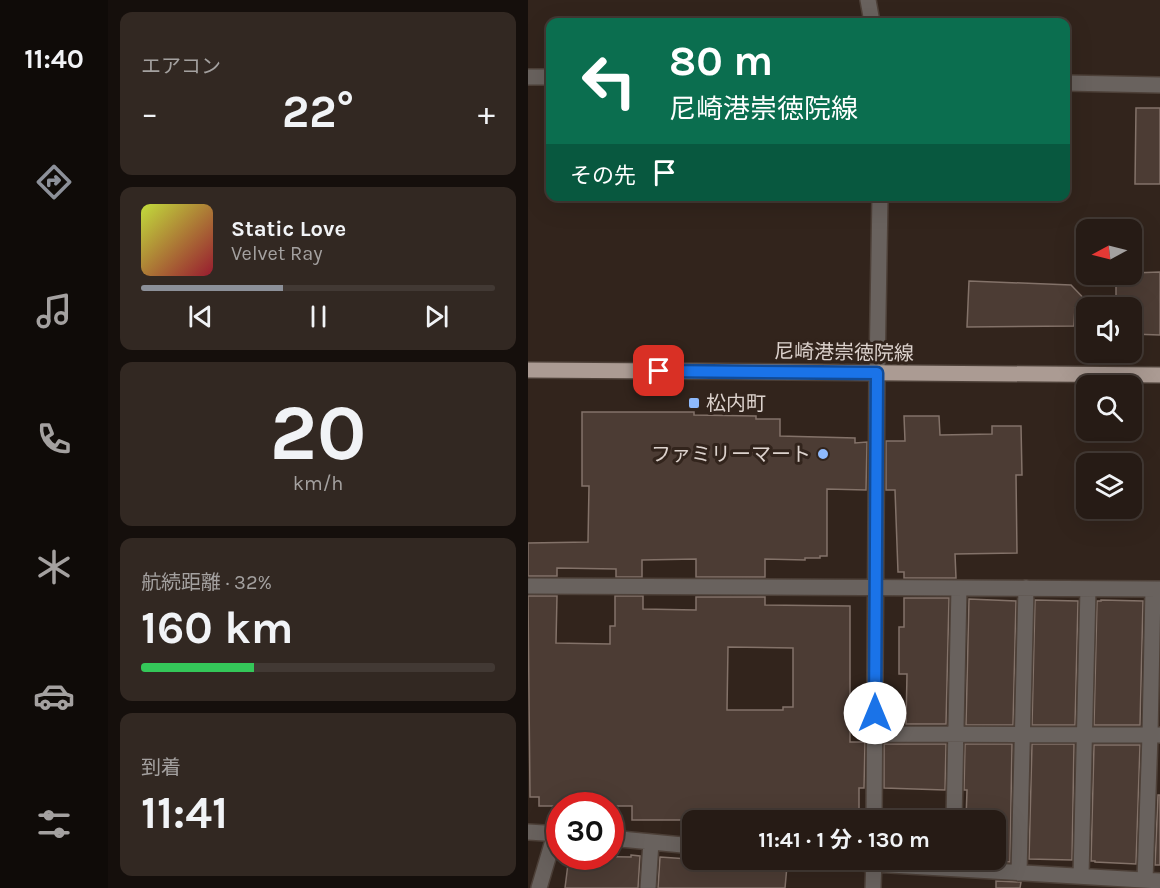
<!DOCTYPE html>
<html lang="ja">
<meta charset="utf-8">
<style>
body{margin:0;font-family:Karla,"Noto Sans JP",sans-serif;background:#322822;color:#f1f3f6;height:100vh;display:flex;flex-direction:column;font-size:22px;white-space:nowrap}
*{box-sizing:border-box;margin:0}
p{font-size:20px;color:#a4a1a0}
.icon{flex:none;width:33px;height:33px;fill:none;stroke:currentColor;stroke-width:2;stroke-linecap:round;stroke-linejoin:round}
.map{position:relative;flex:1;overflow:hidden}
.panel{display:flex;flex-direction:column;gap:12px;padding:12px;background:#150f0c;width:420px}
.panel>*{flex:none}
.banner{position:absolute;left:18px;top:18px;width:524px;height:183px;border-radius:12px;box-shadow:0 6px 24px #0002,0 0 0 2px #423934;background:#0b6e4f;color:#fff;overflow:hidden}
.needle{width:39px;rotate:263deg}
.controls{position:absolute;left:548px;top:219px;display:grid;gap:12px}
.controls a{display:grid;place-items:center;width:66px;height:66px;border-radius:12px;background:#261b15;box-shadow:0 6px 24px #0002,0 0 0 2px #423934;font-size:30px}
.speed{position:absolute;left:18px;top:792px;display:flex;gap:12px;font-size:30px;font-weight:700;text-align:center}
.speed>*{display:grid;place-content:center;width:78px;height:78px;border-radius:50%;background:#261b15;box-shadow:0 6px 24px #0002,0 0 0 2px #423934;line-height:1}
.speed .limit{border:9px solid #d22;background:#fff;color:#111}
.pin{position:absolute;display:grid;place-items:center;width:51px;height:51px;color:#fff;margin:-26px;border-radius:12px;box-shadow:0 3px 9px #0006}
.me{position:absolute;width:66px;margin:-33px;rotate:0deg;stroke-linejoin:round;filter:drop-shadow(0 0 4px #0008)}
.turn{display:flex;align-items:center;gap:21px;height:126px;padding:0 24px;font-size:27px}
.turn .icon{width:78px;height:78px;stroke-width:2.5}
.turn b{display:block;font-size:42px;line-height:51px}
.then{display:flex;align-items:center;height:57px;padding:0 24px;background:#0003;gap:12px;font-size:22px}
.big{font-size:45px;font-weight:700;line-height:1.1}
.panel .card{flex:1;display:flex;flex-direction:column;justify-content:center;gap:9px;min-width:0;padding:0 21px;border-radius:12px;background:#322822}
.panel .dial{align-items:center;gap:0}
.dial b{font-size:78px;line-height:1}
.song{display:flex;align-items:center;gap:18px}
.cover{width:72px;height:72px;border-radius:9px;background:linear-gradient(135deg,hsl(70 70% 55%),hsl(350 70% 35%))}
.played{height:6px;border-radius:3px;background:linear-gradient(90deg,#8c9099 40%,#423934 40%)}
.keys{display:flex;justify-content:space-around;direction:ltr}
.heat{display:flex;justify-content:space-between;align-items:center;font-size:33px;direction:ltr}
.charge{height:9px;border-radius:4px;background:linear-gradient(90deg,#34c759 32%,#423934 0)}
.trip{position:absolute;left:154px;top:810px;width:324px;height:60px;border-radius:12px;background:#261b15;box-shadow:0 6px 24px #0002,0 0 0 2px #423934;font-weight:700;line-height:60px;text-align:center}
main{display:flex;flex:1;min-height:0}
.dock{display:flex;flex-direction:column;width:108px;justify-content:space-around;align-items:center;background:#0f0b08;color:#a4a1a0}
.dock .icon{width:42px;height:42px}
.dock .current{color:#8c9099}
.dock b{font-size:27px;color:#f1f3f6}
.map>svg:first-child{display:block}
.building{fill:#4c3c34;stroke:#837269;stroke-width:1.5;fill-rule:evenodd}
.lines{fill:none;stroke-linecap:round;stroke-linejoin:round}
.minor-casing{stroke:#4d4038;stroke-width:18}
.major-casing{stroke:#4d4038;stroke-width:18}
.minor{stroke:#69625e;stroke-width:15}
.major{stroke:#ab9b93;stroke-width:15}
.route-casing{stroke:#114b97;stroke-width:15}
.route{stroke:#1a73e8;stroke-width:10}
.poi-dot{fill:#8eb9fc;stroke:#32241c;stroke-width:2}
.labels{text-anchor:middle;stroke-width:6;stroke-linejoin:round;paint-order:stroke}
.street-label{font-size:20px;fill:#dcd2cd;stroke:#32241c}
.poi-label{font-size:20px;fill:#dcd2cd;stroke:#32241c;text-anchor:start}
</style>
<main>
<nav class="dock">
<b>11:40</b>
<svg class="icon current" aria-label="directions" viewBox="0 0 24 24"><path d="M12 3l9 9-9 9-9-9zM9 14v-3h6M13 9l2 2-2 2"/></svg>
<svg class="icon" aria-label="music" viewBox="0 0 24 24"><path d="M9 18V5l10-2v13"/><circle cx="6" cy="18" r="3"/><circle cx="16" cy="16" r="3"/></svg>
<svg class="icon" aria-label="phone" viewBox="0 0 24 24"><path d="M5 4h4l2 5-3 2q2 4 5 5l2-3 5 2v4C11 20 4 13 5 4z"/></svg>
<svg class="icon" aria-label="climate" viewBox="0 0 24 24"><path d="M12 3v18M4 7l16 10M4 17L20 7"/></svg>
<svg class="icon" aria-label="car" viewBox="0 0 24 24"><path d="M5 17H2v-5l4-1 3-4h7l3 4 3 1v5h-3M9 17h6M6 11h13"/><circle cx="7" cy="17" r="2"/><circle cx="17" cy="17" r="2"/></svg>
<svg class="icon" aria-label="filters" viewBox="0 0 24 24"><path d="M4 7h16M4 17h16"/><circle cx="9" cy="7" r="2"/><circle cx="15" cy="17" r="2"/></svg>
</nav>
<section class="panel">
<div class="card"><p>エアコン</p>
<div class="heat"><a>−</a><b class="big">22°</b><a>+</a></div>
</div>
<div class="card">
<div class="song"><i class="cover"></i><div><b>Static Love</b><p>Velvet Ray</p></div></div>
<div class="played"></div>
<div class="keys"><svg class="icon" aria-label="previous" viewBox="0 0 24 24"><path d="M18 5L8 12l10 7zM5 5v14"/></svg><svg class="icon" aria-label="pause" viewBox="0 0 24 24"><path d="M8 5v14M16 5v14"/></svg><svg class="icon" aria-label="next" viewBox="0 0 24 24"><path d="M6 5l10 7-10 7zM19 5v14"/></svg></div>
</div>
<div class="card dial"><b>20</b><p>km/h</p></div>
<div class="card"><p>航続距離 · 32%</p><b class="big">160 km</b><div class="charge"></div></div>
<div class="card"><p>到着</p><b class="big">11:41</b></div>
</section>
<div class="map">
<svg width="632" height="888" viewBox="0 0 632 888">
<rect width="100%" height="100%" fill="#32241c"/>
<path class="building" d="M608,108h24v76h-25z
M632,272v63l-29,-1v-26h-15v-29h10v-3h5l1,-3z
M441,281l102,4 22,23h-18l-1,18 -107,1z
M54,412h112v3l62,1v3h24v17l75,2v5l12,-1 -1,48 -39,-1v67h-7v2h-15v2l-40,-1v18h-69v-18l-54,1v17h-26v-8l-59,-1v8h-29v-33l60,-1 1,-56h-7z
M376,416h35l1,19 52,-1v-8h29l1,49h-6l1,78 -62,1 1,24h-52v-6h-6l-3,-82h-9v-49h19z
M0,596h29l-1,47 54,1v-18h5v-30h28v13l53,1v-13h69v8l85,1v136h15l-1,46h-5v32h-71v-2l-55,-3v5h-101v-14h-93v-9h-9zM200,647l65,1v59h-10v3h-56z
M376,598h45l-3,126h-40l1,-50h-8v-47h5z
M441,599l47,2 -3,124h-47z
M507,600l43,1 -3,124h-43z
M573,600l42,1 -3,124h-46l3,-124h4z
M356,744h62l-1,46 -61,-2z
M437,744h47l-2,118 -14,-1v-41h-30l1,-30h-3z
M504,744h42l-2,116 -43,-1z
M566,745h46l-4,119 -41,-2v-1h-4z
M630,795h2v70h-5z
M103,855l9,1 -2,32h-73l4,-32 62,1z
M132,857l127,9 -2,22h-127z
M468,881l25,1 -1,6h-24z"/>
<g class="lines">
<defs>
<path id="minor" d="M340,0l4,22
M0,77h22
M537,83l95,2
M0,586l632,3
M347,734l285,1
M346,820l3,-447 3,-177
M426,820l5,-232
M0,832l32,2
M82,838l83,8
M300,860l46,4 286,17
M491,873l7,-285
M553,876l7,-287
M617,880l5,-145 3,-146
M11,888l16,-54
M120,888l3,-46
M345,888l1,-28"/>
<path id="major" d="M0,370l632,5"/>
</defs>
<use href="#minor" class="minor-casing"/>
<use href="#major" class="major-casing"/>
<use href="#minor" class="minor"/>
<use href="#major" class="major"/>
</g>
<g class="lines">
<defs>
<path id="route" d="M131,371l218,2 -2,340"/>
</defs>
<use href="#route" class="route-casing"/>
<use href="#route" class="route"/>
</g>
<g class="poi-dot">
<rect x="160" y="397" width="12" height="12" rx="3"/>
<circle cx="295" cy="454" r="6"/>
</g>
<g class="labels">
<g class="street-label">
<text transform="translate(316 352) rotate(1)" y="7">尼崎港崇徳院線</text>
</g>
<g class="poi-label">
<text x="178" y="410">松内町</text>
<text x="283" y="461" text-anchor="end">ファミリーマート</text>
</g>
</g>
</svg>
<div class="controls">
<a><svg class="needle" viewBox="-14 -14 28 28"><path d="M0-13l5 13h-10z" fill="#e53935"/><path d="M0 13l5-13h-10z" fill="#a4a1a0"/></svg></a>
<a><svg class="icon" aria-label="sound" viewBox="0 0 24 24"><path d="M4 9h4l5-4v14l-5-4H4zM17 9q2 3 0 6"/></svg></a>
<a><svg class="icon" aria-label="search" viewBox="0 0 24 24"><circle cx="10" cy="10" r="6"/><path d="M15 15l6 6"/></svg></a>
<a><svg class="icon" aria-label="layers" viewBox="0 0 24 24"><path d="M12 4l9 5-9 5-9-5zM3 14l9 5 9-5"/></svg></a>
</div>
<div class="speed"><div class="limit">30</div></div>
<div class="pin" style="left:131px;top:371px;background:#d93025"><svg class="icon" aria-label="arrive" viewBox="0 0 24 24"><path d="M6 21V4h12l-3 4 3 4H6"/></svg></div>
<svg class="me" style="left:347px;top:713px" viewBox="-20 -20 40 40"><circle r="19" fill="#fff"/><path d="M0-13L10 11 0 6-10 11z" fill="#1a73e8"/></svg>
<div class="trip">11:41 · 1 分 · 130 m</div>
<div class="banner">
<div class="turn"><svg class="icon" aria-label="left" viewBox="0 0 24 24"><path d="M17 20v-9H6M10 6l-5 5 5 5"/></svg><div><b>80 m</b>尼崎港崇徳院線</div></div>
<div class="then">その先<svg class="icon" aria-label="arrive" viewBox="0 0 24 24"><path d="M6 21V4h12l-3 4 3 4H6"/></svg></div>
</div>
</div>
</main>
